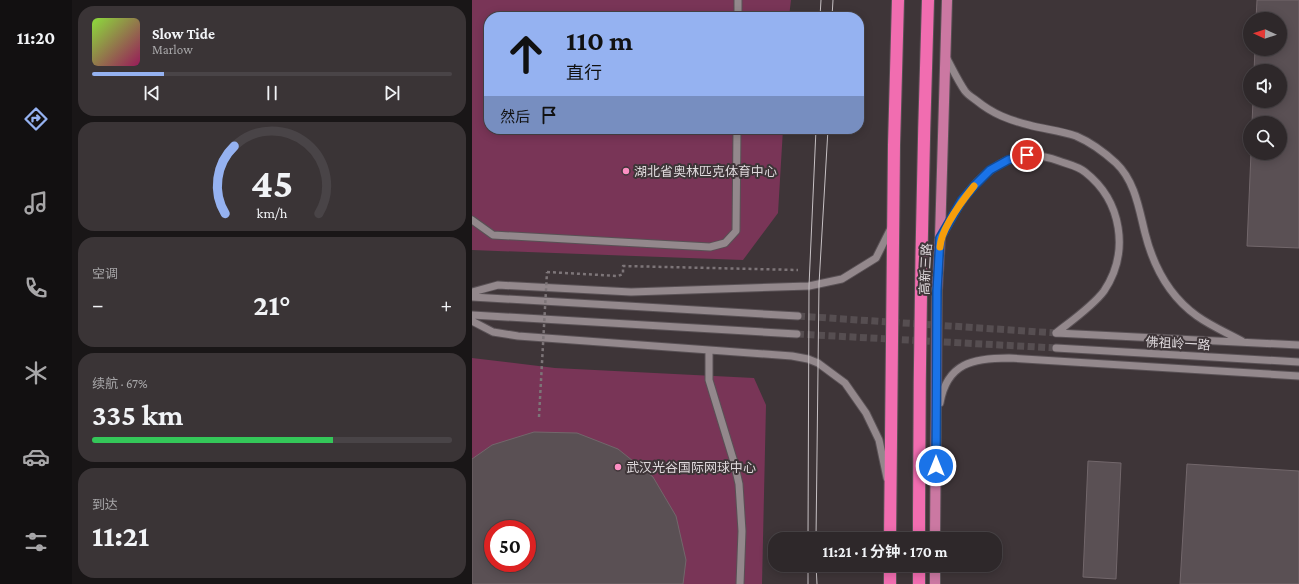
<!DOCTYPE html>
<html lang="zh">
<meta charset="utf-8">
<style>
body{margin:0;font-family:"Crimson Pro","Noto Sans SC",serif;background:#3a3436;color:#f1f3f6;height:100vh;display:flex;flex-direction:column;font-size:15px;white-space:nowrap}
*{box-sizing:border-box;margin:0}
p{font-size:13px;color:#a7a6a8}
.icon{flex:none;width:22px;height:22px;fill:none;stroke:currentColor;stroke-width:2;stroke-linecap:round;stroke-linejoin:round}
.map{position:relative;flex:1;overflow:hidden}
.drawer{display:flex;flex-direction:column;gap:6px;padding:6px;background:#191617;width:400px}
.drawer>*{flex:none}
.guide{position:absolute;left:12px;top:12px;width:380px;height:122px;border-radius:16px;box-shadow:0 2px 10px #0003,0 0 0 1px #494447;background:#95b2f1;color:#111;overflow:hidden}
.needle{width:26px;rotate:273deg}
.fabs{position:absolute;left:771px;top:12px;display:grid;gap:8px}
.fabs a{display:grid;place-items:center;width:44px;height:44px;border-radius:50%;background:#2e282a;box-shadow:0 2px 10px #0003,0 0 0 1px #494447;font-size:20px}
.speed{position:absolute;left:12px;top:520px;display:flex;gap:8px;font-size:20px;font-weight:700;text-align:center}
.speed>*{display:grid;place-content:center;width:52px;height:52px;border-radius:50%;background:#2e282a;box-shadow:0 2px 10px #0003,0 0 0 1px #494447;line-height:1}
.speed .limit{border:6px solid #d22;background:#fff;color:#111}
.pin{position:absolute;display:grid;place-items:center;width:34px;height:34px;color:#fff;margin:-17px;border:2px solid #fff;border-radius:50%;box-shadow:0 1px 4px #0007}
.me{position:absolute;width:44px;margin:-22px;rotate:0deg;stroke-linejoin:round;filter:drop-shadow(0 0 3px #0008)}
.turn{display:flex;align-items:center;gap:14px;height:84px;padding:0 16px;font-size:18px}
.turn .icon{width:52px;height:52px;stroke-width:2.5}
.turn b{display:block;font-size:28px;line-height:34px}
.then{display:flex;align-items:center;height:38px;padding:0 16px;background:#0003;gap:8px;font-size:15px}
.big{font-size:30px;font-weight:700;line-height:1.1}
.drawer .widget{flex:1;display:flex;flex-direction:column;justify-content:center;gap:6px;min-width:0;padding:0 14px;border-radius:16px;background:#3a3436}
.drawer .dial{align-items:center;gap:0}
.dial svg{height:104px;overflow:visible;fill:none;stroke:#494447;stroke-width:7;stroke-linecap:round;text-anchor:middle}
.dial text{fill:#f1f3f6;stroke:none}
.song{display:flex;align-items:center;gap:12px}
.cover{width:48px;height:48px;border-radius:6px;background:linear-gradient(135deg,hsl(90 70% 55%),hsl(330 70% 35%))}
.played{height:4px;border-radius:2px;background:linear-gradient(90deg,#95b2f1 20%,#494447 20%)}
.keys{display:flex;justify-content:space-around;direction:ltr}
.heat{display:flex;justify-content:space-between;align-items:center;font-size:22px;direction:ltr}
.charge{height:6px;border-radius:3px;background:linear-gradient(90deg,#34c759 67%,#494447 0)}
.trip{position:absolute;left:296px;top:532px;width:234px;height:40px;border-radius:16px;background:#2e282a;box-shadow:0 2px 10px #0003,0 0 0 1px #494447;font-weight:700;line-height:40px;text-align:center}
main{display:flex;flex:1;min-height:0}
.tab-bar{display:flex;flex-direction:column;width:72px;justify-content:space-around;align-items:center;background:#121011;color:#a7a6a8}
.tab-bar .icon{width:28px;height:28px}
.tab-bar .selected{color:#95b2f1}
.tab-bar b{font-size:18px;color:#f1f3f6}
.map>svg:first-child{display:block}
.green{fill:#793557;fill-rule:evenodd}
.building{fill:#5a5054;stroke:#72676b;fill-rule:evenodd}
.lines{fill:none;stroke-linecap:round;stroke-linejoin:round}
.minor-tunnel{stroke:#564e51;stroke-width:7;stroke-dasharray:7 3.5;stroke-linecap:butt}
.minor-casing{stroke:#595155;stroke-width:9}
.major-casing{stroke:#595155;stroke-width:12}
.highway-casing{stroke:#595155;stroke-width:14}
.path{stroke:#7d7578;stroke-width:2.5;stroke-dasharray:3 3;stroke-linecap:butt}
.minor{stroke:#93888c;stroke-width:7}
.major{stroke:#cb78a2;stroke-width:10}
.highway{stroke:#f16db0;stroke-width:12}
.tram{stroke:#c7c1c4;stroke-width:1}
.path-bridge{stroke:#7d7578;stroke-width:2.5;stroke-dasharray:3 3;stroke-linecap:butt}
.route-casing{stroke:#114b97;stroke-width:10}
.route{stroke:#1a73e8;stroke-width:7}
.slow{stroke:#f59e0b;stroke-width:7}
.poi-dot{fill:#fc8fc3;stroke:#3e3538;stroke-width:1.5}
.labels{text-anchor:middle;stroke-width:4;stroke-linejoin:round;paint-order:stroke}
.poi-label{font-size:13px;fill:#dfd9dc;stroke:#3e3538;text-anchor:start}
.street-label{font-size:13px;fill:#dfd9dc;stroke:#3e3538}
</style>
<main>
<nav class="tab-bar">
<b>11:20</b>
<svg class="icon selected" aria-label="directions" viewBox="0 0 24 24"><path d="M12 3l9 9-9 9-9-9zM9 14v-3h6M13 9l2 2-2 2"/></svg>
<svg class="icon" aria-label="music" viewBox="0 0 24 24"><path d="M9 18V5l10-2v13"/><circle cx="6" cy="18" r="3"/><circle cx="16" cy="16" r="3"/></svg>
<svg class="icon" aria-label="phone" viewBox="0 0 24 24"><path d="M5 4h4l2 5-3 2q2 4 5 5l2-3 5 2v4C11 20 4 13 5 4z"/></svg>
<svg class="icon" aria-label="climate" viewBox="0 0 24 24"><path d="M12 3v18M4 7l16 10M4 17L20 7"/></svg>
<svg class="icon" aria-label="car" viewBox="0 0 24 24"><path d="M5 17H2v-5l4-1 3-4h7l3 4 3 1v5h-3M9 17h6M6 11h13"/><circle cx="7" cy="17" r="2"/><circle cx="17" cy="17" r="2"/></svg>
<svg class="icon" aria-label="filters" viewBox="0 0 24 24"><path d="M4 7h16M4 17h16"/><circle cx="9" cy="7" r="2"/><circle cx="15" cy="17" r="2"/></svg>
</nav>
<section class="drawer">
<div class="widget">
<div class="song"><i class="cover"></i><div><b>Slow Tide</b><p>Marlow</p></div></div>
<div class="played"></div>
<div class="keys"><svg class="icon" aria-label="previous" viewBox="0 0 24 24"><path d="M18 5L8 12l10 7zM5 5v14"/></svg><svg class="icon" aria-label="pause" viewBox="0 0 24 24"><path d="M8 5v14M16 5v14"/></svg><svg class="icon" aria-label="next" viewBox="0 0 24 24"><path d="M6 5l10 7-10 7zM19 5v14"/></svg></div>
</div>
<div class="widget dial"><svg viewBox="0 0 100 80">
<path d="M14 69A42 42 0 1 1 86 69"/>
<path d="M14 69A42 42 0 0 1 21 17" stroke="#95b2f1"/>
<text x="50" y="56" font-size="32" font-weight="700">45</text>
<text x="50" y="72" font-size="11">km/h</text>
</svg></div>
<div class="widget"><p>空调</p>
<div class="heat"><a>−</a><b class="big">21°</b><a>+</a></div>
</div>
<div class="widget"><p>续航 · 67%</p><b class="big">335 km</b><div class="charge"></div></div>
<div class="widget"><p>到达</p><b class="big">11:21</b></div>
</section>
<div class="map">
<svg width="827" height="584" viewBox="0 0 827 584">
<rect width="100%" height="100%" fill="#3e3538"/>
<path class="green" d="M0,0h319l-2,17h-300v112h294l-5,84 -35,47 -271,-10z
M0,358l83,10 199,10 12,27 -4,179h-290zM21,529h34v34h-34z"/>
<path class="building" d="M785,0h42v248l-52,-2 4,-93h29v-30h-28l1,-22h27v-30h-26l1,-22h25v-30h-24z
M62,432l43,1 41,16 35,28 23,39 10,44 -3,24h-211v-125l20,-14zM21,529h34v34h-34z
M616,461l33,2 -5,116 -33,-2z
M715,464l112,7v113h-119z"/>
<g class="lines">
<path class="minor-tunnel" d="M326,316l258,17
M325,334l259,14"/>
<defs>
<path id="minor" d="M266,17v-17
M474,57c6,11 12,24 19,34 3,4 8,7 12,10 16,13 32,19 52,24 15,4 32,6 47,11 14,6 29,17 40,27 19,18 23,46 29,70 8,32 24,63 52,83 14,10 30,17 45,25
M0,220l21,15 217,12 15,-4 11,-12 1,-102
M469,238c13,-24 26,-51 50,-68 21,-16 43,-18 68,-9 8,3 19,5 26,11 37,29 45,80 19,119 -11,15 -34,31 -48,42
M0,292l26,-7 133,7 178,-6 33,-7 34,-21 15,-30
M0,297l326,19
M0,315l325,19
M0,321l21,11 25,4 274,20 16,3 10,4 27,20 21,30 13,27 8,38
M584,333l243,12
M584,348l243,14
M237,350v30l25,82 5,22 3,47 -2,53
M468,403c7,-40 33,-45 69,-45l290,18"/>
<path id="major" d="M463,539l2,-248 3,-53 7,-238
M463,584v-19"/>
<path id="highway" d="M418,539l4,-394 4,-145
M447,539c0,-180 3,-359 9,-539
M418,565v19
M447,565v19"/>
</defs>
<use href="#minor" class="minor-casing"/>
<use href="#major" class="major-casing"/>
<use href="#highway" class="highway-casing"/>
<path class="path" d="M75,272l71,4 5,-2v-8l175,4"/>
<use href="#minor" class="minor"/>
<use href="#major" class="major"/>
<use href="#highway" class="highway"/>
<path class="tram" d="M348,17l1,-17
M360,17l1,-17
M336,539l1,-253 7,-157
M344,539l3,-255 9,-155
M336,565v19
M344,565l1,19"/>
<path class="path-bridge" d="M67,417l8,-145"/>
</g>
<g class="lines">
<defs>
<path id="route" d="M464,466l1,-175 3,-53 22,-38 13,-15 15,-15 18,-10 19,-5"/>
</defs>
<use href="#route" class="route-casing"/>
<use href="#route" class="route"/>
<path class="slow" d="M468,247c1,-18 22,-46 34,-61"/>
</g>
<g class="poi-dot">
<circle cx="154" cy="171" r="4"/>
<circle cx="146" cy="467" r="4"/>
</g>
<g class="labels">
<g class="poi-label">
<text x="162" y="176">湖北省奥林匹克体育中心</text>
<text x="154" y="472">武汉光谷国际网球中心</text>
</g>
<g class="street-label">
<text transform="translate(453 269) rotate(-87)" y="5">高新三路</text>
<text transform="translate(706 343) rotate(3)" y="5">佛祖岭一路</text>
</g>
</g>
</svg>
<div class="fabs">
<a><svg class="needle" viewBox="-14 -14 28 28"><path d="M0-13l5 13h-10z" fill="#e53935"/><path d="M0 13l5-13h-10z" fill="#a7a6a8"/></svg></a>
<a><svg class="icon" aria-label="sound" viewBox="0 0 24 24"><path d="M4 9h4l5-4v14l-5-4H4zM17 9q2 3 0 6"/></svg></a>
<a><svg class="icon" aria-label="search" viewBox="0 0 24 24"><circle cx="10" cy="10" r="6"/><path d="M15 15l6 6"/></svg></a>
</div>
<div class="speed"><div class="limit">50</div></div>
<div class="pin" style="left:555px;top:155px;background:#d93025"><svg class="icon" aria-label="arrive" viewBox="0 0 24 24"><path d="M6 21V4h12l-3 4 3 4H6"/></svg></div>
<svg class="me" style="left:464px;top:466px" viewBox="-20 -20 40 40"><circle r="17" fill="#1a73e8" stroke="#fff" stroke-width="3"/><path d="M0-11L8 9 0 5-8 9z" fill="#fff"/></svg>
<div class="trip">11:21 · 1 分钟 · 170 m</div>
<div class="guide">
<div class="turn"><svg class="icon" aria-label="ahead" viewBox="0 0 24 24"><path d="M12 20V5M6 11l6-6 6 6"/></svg><div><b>110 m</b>直行</div></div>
<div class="then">然后<svg class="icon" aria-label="arrive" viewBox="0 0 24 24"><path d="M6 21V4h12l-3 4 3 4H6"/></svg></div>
</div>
</div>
</main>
